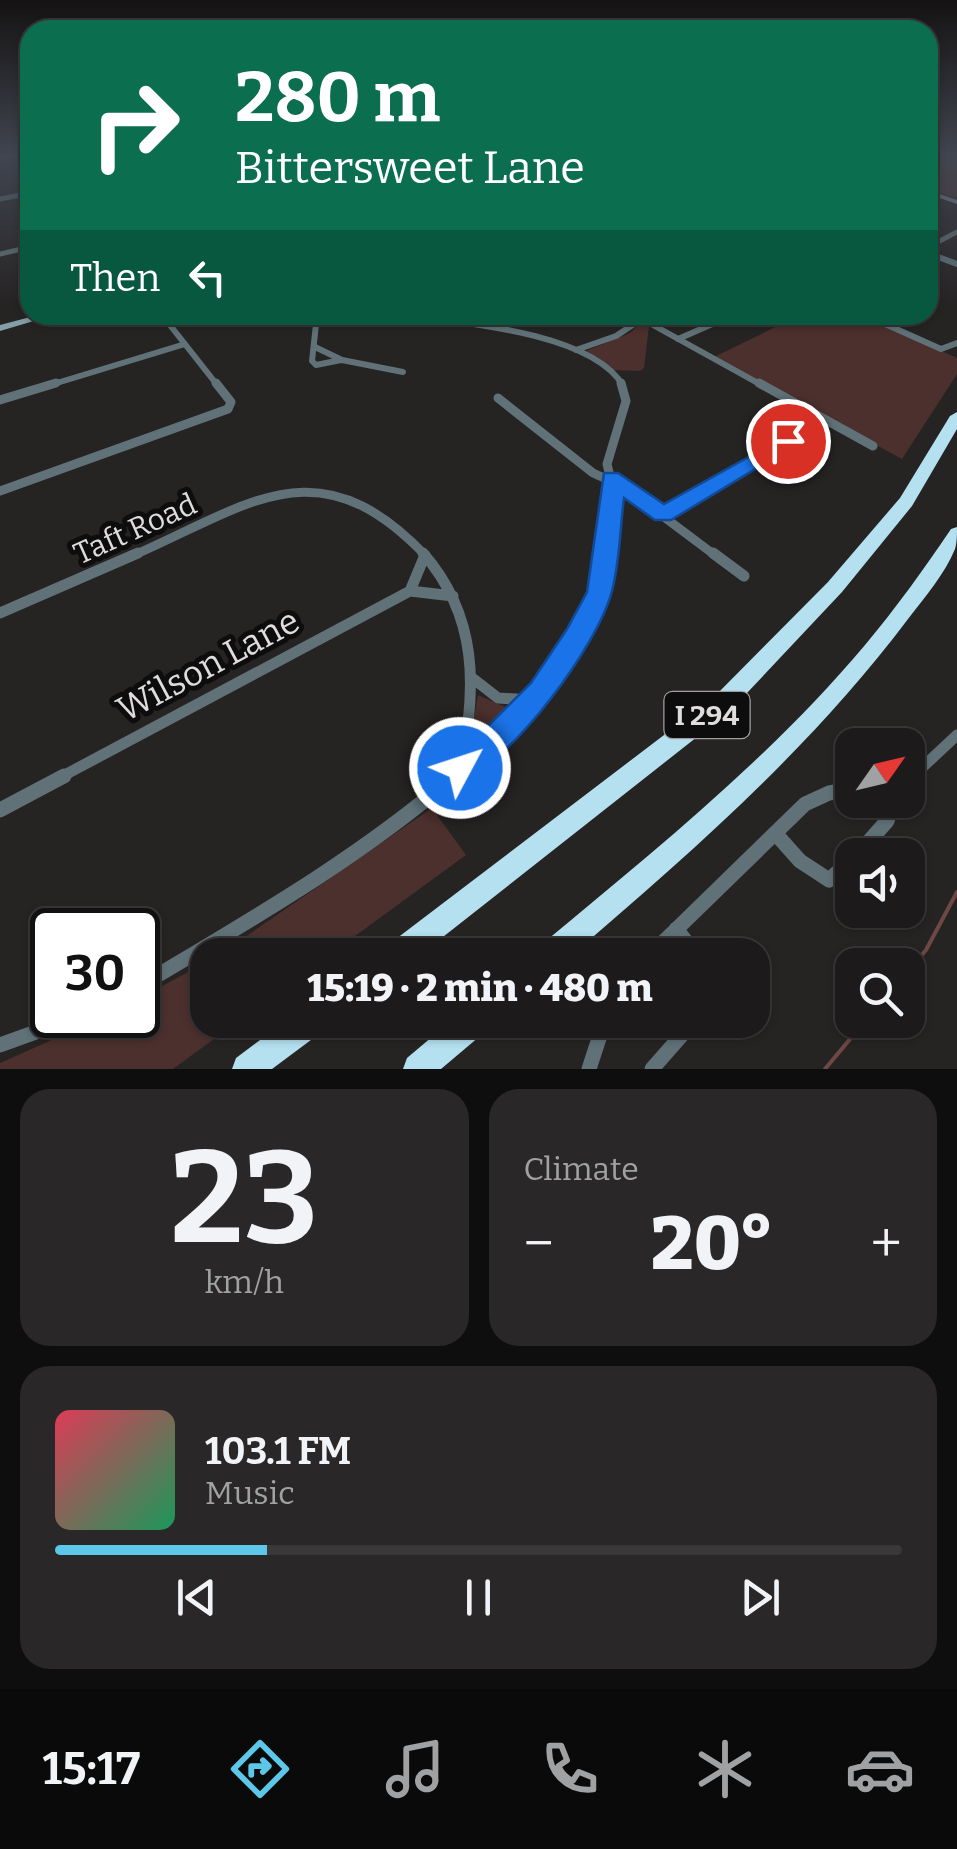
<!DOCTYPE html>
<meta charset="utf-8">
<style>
body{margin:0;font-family:Bitter,serif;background:#292727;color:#f1f3f6;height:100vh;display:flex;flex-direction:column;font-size:38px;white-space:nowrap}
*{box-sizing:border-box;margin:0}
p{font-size:32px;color:#a0a1a2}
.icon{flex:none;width:55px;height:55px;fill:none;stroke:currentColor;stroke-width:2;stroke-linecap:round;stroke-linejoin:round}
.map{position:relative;height:1069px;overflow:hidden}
.panel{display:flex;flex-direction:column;gap:20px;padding:20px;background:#0f0e0e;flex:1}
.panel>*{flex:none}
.banner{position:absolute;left:20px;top:20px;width:918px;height:305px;border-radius:30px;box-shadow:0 2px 8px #0004,0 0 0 2px #3a3839;background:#0b6e4f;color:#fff;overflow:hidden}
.needle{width:65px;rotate:56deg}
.buttons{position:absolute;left:835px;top:728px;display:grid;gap:20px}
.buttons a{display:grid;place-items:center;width:90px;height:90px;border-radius:20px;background:#1c1a1a;box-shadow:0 2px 8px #0004,0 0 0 2px #3a3839;font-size:50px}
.speed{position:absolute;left:30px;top:908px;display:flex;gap:20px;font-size:50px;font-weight:700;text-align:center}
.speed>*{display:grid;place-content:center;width:130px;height:130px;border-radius:50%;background:#1c1a1a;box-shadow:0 2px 8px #0004,0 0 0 2px #3a3839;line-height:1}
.speed .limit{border:5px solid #111;border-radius:15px;background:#fff;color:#111}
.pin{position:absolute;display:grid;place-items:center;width:85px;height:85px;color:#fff;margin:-42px;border:5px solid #fff;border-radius:50%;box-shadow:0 2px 10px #0007}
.me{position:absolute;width:110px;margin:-55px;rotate:50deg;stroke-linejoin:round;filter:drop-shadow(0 0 8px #0008)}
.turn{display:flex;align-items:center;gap:35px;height:210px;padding:0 50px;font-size:45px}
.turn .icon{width:130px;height:130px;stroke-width:2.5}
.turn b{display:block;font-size:70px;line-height:85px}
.then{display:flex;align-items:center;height:95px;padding:0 50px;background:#0003;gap:20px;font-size:38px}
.big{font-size:75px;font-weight:800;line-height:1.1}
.panel .card{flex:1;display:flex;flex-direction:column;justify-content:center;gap:15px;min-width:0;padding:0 35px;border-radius:30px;background:#292727}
.panel .dial{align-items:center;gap:0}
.dial b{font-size:130px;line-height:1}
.song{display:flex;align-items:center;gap:30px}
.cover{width:120px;height:120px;border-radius:15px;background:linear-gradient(135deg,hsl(350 70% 55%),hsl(150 70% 35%))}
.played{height:10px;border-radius:5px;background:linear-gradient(90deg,#5cc7e8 25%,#3a3839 25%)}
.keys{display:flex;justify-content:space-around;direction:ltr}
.heat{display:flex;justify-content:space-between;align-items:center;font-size:55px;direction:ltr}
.panel .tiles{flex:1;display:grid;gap:20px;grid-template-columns:1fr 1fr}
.card:last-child{grid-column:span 2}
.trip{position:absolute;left:190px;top:938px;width:580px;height:100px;border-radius:30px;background:#1c1a1a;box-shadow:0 2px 8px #0004,0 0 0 2px #3a3839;font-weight:800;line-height:100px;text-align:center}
.tab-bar{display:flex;height:160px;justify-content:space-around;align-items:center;background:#0b0a0a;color:#a0a1a2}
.tab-bar .icon{width:70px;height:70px}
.tab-bar .on{color:#5cc7e8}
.tab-bar b{font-size:45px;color:#f1f3f6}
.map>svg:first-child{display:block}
.green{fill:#4c302d}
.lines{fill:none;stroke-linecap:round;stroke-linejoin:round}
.stream{stroke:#6d4844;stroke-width:4}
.street-far4{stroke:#607278;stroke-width:5}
.street-far3{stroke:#607278;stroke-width:6}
.street-far2{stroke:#607278;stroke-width:9}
.street-far1{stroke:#607278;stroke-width:11}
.street{stroke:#607278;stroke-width:15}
.secondary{fill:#829ea8;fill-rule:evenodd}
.highway{fill:#b4e0f0;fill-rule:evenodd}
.route{fill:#1a73e8;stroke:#114b97;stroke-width:2.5}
.labels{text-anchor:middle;stroke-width:10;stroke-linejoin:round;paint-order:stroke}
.shield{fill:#0e0d0d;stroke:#a09e9e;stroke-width:2.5}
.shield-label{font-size:28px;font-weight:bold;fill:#dfdcdc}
.street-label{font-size:30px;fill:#dfdcdc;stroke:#0e0d0d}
.near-street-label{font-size:35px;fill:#dfdcdc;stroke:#0e0d0d}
</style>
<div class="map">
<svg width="957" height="1069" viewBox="0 0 957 1069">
<rect width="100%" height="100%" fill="#262323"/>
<path class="green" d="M928,156h29v42l-29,-9z
M864,316l93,42v16l-55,85 -188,-102 78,-38 34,7z
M639,324l10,2 -5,42 -4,3 -26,-1 -28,-19 44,-18z
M478,695l34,15 -40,41 -3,-4z
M432,808l34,47 -137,100h-110z
M207,962l1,58h32l-67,49h-173v-6l108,-48h30v-16z"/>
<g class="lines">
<path class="stream" d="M908,971l18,-21 31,-58
M825,1069l41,-49"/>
<path class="street-far4" d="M0,157l5,-1
M0,199l30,-6
M928,247l29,-15
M928,253l8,3
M0,254l30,-7"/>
<path class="street-far3" d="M930,254l27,10
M162,315l56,71
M317,315l-5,46 4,4 25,-5
M405,315c55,7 189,18 218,71
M865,315l76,34 16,-6
M644,320l119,66
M678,339l55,-24
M315,347l27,13 61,12
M576,350l40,-14 30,-20
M47,386l138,-42"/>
<path class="street-far2" d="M759,383l114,63
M498,398l95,75 31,14 92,69
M0,400l56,-17
M0,491l228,-82 3,-7 -15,-19
M663,514l161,-94
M132,556c119,-52 186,-113 294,0
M607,556l7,-63 -7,-29 19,-63 -5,-18"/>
<path class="street-far1" d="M423,553c55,63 54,135 38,213
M713,553l31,23
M410,591l43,5
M0,613l138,-60
M471,677l27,21 33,2
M59,778l351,-187 15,-36
M451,778c69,-60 139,-133 157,-225
M911,778l46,-43"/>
<path class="street" d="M908,780l7,-4
M0,810l64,-34
M775,833l25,28 29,19 23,-21
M857,855l30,-34 5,-15 -3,-6
M676,929l21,26
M650,955l155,-151 24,-11 23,-4
M138,987c109,-65 220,-128 316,-211
M0,1045l83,-30
M589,1069l16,-49
M652,1069l43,-49"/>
<path class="secondary" d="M928,190l29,10v4l-29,-10z
M38,315h16l-54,16v-6z"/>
<path class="highway" d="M957,412v17l-45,77 -70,86 -112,119 -310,244h-36l4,-10 326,-248 114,-115 72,-84 50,-82z
M957,527c0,7 0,16 -2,22 -10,25 -31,49 -47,70 -96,128 -215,232 -336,336h-35l4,-10c113,-94 229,-187 324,-300 31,-37 59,-76 86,-116z
M287,1020h40l-4,11 -51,38h-40l4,-11z
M452,1020h38l-4,11 -45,38h-38l4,-11z"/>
</g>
<linearGradient id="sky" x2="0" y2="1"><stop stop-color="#151313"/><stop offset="0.51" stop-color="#414550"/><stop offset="1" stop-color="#414550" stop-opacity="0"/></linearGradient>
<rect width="957" height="306" fill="url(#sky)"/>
<path class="route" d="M788,435l10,6 -3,4 -124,75h-16l-31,-22c-4,30 -4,63 -12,93 -14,54 -100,171 -152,191l-11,-4 -4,-10 4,-11 41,-33 41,-41 36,-54 20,-37 17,-119h14l46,31z"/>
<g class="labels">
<rect class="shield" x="664.5" y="692" width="85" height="46" rx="8"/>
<g class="shield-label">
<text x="707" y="725">I 294</text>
</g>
<g class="street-label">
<text transform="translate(135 529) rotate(-24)" y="10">Taft Road</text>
</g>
<g class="near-street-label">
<text transform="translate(208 665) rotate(-28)" y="12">Wilson Lane</text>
</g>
</g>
</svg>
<div class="buttons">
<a><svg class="needle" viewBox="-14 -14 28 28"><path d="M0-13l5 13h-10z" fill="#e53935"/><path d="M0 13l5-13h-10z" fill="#a0a1a2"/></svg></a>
<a><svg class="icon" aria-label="sound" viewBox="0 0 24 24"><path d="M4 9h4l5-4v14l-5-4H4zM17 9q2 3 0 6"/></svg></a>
<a><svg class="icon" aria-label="search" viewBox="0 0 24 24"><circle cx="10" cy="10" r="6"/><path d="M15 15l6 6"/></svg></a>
</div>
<div class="speed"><div class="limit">30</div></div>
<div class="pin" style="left:788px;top:441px;background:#d93025"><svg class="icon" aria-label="arrive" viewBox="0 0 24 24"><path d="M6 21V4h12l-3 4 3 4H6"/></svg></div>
<svg class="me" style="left:460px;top:768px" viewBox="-20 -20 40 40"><circle r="17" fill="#1a73e8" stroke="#fff" stroke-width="3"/><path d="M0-11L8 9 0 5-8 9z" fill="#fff"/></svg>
<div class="trip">15:19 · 2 min · 480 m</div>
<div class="banner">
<div class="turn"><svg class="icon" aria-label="right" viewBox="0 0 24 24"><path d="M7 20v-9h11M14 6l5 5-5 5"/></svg><div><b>280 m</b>Bittersweet Lane</div></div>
<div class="then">Then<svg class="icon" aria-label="left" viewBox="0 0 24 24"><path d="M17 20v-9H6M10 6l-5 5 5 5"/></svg></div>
</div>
</div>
<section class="panel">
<div class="tiles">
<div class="card dial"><b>23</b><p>km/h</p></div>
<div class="card"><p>Climate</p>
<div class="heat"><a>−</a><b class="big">20°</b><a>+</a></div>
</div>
<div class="card">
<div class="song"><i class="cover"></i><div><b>103.1 FM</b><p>Music</p></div></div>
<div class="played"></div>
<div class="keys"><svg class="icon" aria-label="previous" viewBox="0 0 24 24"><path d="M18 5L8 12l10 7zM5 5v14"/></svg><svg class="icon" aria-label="pause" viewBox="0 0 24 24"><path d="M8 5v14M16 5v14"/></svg><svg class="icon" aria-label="next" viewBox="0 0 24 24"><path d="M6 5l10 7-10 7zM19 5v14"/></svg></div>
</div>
</div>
</section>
<nav class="tab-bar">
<b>15:17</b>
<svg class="icon on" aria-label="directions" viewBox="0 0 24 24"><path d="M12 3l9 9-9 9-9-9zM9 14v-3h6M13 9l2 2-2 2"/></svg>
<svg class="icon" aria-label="music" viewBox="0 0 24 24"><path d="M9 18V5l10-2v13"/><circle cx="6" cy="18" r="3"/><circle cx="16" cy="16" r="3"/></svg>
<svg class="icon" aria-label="phone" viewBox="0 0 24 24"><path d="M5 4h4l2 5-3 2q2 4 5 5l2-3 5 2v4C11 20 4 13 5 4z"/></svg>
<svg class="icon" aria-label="climate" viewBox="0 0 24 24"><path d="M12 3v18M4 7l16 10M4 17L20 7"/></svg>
<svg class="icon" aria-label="car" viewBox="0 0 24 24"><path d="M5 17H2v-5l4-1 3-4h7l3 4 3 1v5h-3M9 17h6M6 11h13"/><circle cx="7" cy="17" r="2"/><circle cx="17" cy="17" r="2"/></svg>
</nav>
